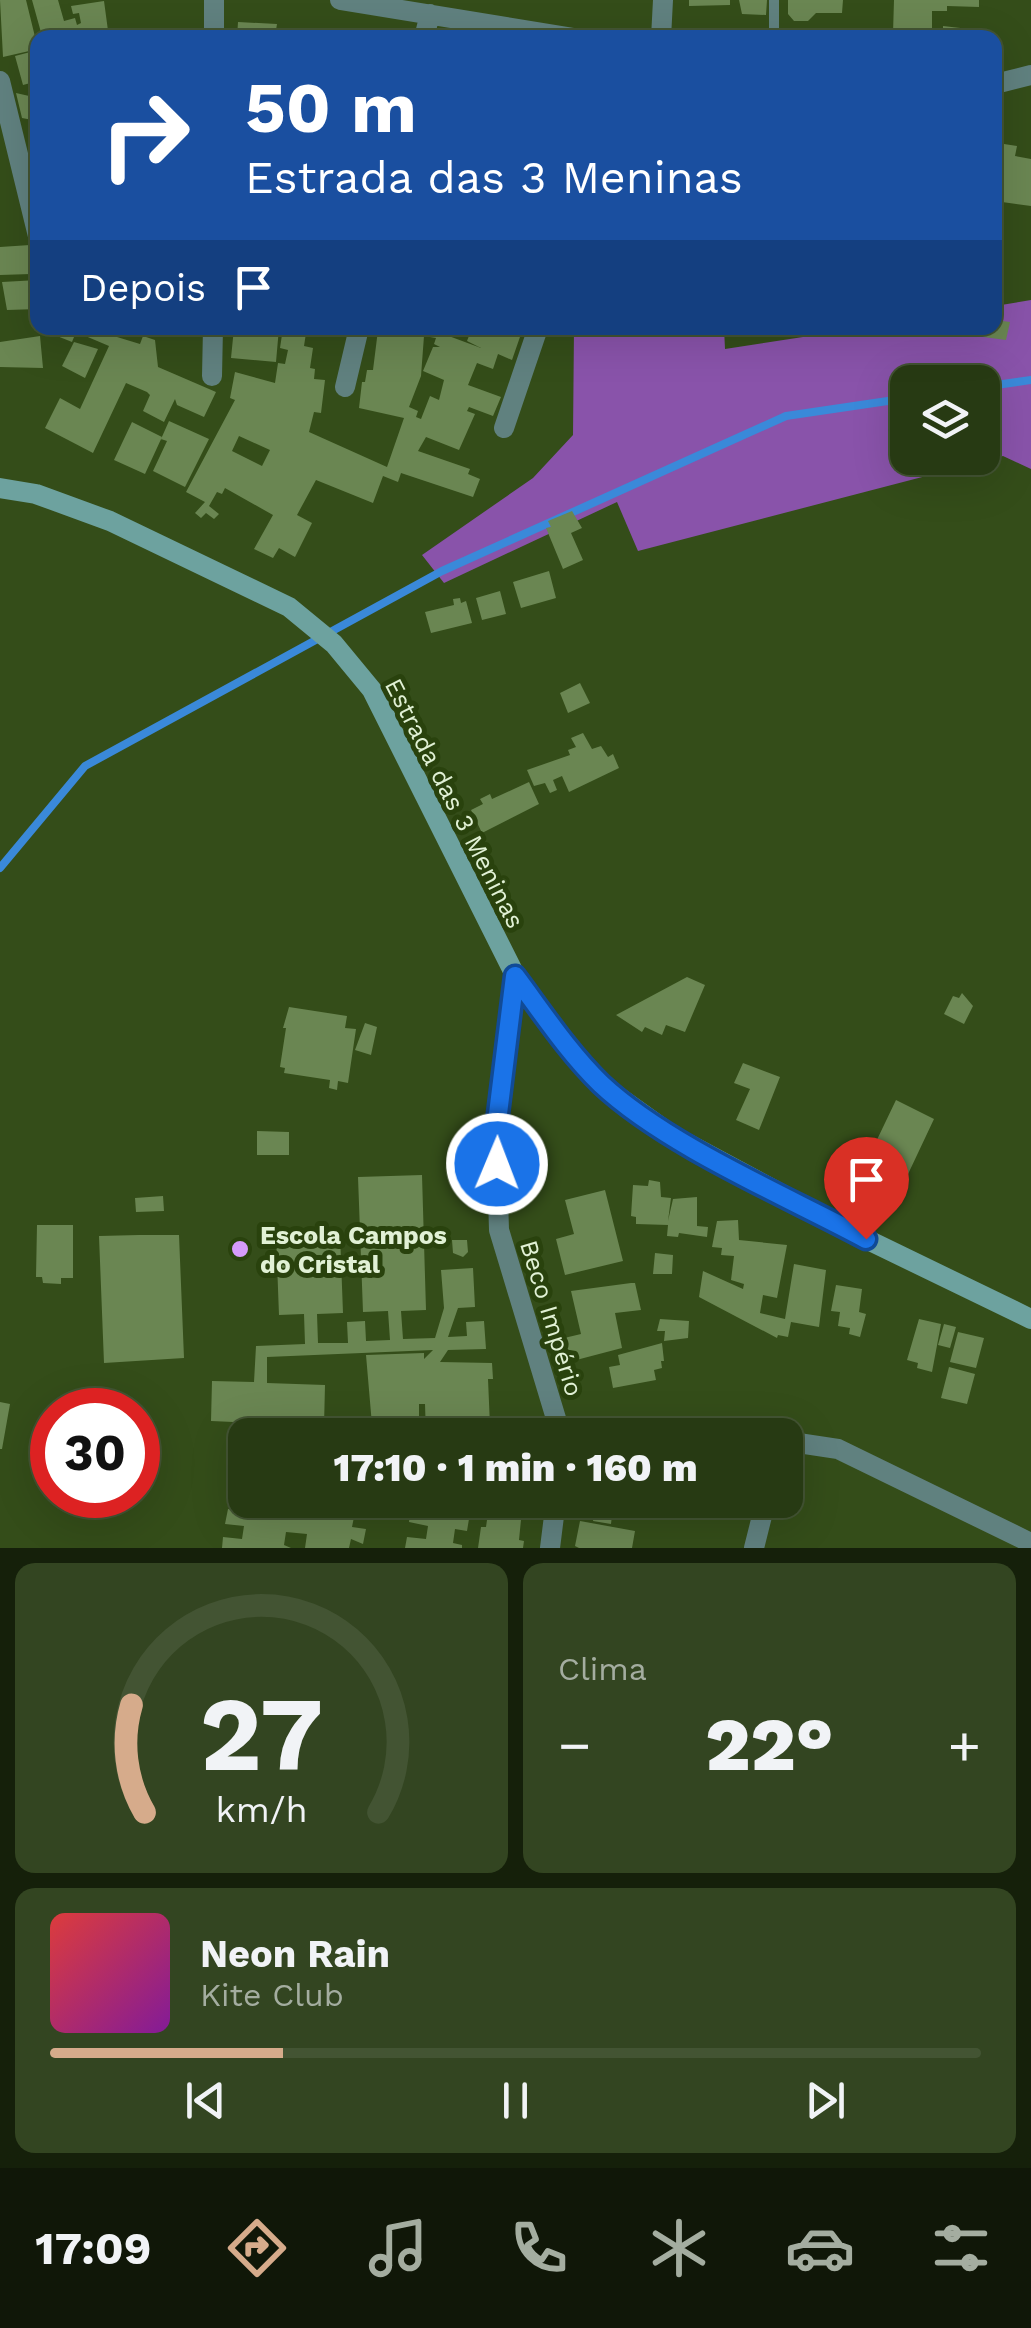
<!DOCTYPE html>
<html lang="pt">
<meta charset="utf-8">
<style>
body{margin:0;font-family:"Work Sans",sans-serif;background:#334521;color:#f1f3f6;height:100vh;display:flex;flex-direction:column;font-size:38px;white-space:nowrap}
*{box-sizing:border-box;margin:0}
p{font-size:32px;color:#a4ada0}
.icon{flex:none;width:55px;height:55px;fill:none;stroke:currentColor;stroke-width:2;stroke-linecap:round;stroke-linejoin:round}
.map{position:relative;height:1548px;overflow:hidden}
.panel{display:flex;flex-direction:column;gap:15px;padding:15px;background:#15200a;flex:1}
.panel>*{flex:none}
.top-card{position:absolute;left:30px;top:30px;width:972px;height:305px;border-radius:20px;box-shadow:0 10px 40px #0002,0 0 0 2px #435433;background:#1a4fa0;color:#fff;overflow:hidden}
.controls{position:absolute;left:890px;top:365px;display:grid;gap:20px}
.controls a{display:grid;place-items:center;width:110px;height:110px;border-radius:20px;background:#273a13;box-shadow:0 10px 40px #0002,0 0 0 2px #435433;font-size:50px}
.speed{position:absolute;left:30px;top:1388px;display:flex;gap:20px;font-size:50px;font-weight:700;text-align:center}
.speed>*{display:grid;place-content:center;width:130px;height:130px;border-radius:50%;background:#273a13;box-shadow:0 10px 40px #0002,0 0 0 2px #435433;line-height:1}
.speed .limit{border:15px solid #d22;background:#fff;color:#111}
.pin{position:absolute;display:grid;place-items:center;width:85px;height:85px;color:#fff;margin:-102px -42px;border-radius:50% 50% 50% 0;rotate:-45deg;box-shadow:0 0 10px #0007}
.pin .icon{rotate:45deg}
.me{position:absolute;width:110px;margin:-55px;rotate:1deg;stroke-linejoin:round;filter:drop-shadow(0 0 8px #0008)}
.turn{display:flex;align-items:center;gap:35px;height:210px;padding:0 50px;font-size:45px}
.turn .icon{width:130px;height:130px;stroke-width:2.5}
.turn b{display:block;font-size:70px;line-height:85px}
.then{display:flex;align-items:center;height:95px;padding:0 50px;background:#0003;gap:20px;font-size:38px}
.big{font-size:75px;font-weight:800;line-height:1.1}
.panel .widget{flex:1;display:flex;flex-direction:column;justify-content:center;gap:15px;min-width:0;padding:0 35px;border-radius:20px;background:#334521}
.panel .dial{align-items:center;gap:0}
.dial svg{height:260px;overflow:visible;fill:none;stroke:#435433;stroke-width:7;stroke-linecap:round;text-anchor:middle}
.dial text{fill:#f1f3f6;stroke:none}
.song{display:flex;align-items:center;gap:30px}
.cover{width:120px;height:120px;border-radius:15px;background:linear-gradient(135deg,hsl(0 70% 55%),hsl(290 70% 35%))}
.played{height:10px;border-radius:5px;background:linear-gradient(90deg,#d6ab8b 25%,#435433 25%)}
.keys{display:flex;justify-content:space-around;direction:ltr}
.heat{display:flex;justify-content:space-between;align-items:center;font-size:55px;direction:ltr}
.panel .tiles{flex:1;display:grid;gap:15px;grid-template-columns:1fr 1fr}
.widget:last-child{grid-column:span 2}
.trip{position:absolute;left:228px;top:1418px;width:575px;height:100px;border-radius:20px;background:#273a13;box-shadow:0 10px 40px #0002,0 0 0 2px #435433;font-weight:800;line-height:100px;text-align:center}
.dock{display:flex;height:160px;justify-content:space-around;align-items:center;background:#101708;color:#a4ada0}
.dock .icon{width:70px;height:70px}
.dock .active{color:#d6ab8b}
.dock b{font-size:45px;color:#f1f3f6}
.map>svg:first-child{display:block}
.forest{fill:#8953aa;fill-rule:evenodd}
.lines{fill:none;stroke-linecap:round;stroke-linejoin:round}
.stream{stroke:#3a89d9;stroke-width:8}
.building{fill:#6a8652;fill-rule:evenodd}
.service{stroke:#60817f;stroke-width:10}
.minor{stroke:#60817f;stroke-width:20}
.secondary{stroke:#6da29f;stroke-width:20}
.route-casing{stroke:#114b97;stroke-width:25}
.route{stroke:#1a73e8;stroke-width:18}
.poi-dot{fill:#d59bfa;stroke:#29420d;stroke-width:4}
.labels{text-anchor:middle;stroke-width:10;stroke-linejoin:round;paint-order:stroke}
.street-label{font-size:25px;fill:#e1f1d5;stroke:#29420d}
.poi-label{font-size:25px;font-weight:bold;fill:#e1f1d5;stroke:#29420d;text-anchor:start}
</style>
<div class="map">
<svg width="1031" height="1548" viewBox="0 0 1031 1548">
<rect width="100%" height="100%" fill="#344d19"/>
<path class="forest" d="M1031,300v169l-28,-13 -365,95 -21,-49 -173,81 -22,-28 111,-77 40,-43 1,-107h150l1,21 137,-21h133v-22zM908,382h74v76h-74z"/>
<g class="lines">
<path class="stream" d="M982,387l49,-7
M0,868l85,-102 357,-195 344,-155 122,-18"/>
</g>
<path class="building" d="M0,0h26l12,49 -35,8z
M32,0h26l6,21 11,-3 2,7 4,-2 -2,-10 -6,1 -2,-8 33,-5 5,37 -67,-2z
M689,0h41v5l-41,1z
M739,0h28l-1,15 -24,-1z
M788,0h55l-1,13h-26l-8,8h-14l-6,-7z
M894,0h85v7l-32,-1v5h-15v24l-39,-2z
M238,22l39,2 -1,6 51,4 -1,4h-89z
M943,26l26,3v9h-26z
M38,50v31l-15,4 -8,-29z
M16,93l22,5v23l-16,-3z
M1004,144l13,2 -2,10 16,3v47l-36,-5z
M30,245l1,29 -31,1v-28z
M38,280v29l-31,1 -5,-28z
M995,320l15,2 -4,18 -30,-4 2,-8h17z
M60,328h61l-4,9 23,7 3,-8 12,4 3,27 58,25 -12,25 -27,-12 -2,-6 -11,23 -21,-11 7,-16 -3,-3 -21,-9 -33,70 -48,-25 15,-30 20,11 29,-63 -33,-14 -4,10 -15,-6z
M234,328h45l-3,34 -45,-4z
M283,328h33l-1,7 -9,-2 -2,13 9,2 -3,20 5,1 -1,10 11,1 -4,33 -7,-1 -5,20 78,35 17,-49 -45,-10 3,-26h3l2,-12h6l5,-40 33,4 -21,-6h50l-2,4 43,16 -14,-7 5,-13h36l13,6 -9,26 -14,-6 -5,15 -16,-6 -9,22 33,12 -8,19 -24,-9 -2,4 8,3 -16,36 -33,-13 -8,14 52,18 -2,5 12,5 -7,18 -72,-24 -3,9 -15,-6 -10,27 -57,-23 -19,35 15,8 -17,34 -16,-9 -6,10 -19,-9 19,-34 -48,-27 -3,6 -5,-2 -8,14 10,8 -5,5 -8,-6 -5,5 -6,-5 10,-11 -19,-10 49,-92 -5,-2 5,-26 40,11 3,-20 7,1 3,-14 -8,-2zM424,336l12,2 -2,6 6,3h-7l-10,24 21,9 -5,20 -9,-4 -9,23 -5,-2 2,-6 -9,-4 12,-31zM239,436l31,14 -8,16 -30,-15z
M40,336l3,32 -43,-1v-25z
M74,342l24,7 -13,29 -23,-12z
M169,421l40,18 -24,48 -32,-16 14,-30 -6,-2z
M132,422l30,15 -17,37 -31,-14z
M572,511l10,17 -11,5 12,27 -20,9 -17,-41 5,-1 -3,-6z
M549,571l7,27 -35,10 -8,-26z
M500,591l6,23 -24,6 -6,-22z
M460,598l1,5 5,-2 6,22 -41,10 -6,-21 29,-7 -1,-6z
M580,683l10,20 -22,10 -8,-20z
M583,733l9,16 9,-3 7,11 5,-3 6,14 -50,24 -7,-16 -9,4 4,10 -7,3 -5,-10 -11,3 -7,-16 43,-15 -2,-5 8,-3 -5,-9z
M529,782l10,22 -57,29 -11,-23 12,-6 -3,-5 10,-5 2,5z
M687,977l18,8 -20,47 -19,-7 -4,10 -17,-8 -3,5 -26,-17z
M962,993l11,13 -9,18 -20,-10 9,-18 6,2z
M289,1007l58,9 -2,12 11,1 -8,54 -10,-2 -1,9 -8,-2 1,-8 -46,-7 1,-5 -5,-1 6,-39h-3z
M365,1023l12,4 -6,28 -16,-5z
M743,1063l37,14 -21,53 -23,-10 14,-31 -16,-6z
M896,1100l38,19 -33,70 -39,-18z
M257,1131l32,1v23h-32z
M422,1175l4,135 -25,1 2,28 32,-1 9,-30 -3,-38 32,-2 2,39 -17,1 -10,29 19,-1 -1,-14 18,-1 2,28 -38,1 -8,12 52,1 1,16h-5l2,47 -19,1v8h-45l-1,-31h-6v18l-33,-1v4h-14l-6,-70 58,-2v6l9,-9 -166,7v26l58,2 -1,41 -113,-5 1,-40 42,1 2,-36 49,-2 -1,-30 -25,1 -3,-79 64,-3 3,80 -26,1 1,29h30l-1,-21 18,-1 1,20 24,-1 -2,-29 -25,1 -5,-135z
M649,1180l11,2 1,15 10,1 -3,23 5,-22 24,-2v29l11,1 -1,10 -28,-4 -1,4 -11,-1 1,-11 -32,-1v-7l-5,-1 2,-31 15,1z
M605,1190l18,71 -58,14 -9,-36 18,-5 -9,-34z
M163,1196l1,15 -28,1 -1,-14z
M738,1220l1,20 48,5 -10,53 -14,-3 -3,18 25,6 9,-55 32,6 -7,57 -28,-5 -3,15 -10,-2 -1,3 -78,-41 4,-26 40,18 1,-5 -13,-4 3,-24 -13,-1 1,-7 -10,-1 5,-26z
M37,1225h36v53h-12v6l-18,-1 -1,-6h-6z
M139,1235h40l5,123 -80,5 -5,-127z
M452,1240h15l1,12 -5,5 -10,-4z
M655,1253l18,2 -1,19h-19z
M631,1283h4l6,27 -26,3 7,35 -61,16 -10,-34 6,-1 3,10 21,-5 -10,-43z
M836,1285l26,4 -3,23 7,2 -6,23 -11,-3 1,-6 -12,-2 2,-14 -9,-1z
M660,1319l29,2 -1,17 -24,3 1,-10h-8z
M919,1319l22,5 -9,48 -15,-4 1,-5 -11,-3z
M944,1324l12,3 -6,21 -12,-3z
M958,1332l26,6 -8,30 -26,-6z
M662,1343l2,18h-3l1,7 -8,2 2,10 -43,8 -4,-21 11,-2 -2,-10z
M949,1367l26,7 -8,30 -26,-6z
M0,1402l10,2 -8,45h-2z
M248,1500h28l-2,14 30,5 2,-13 49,6 -3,15 14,2 -3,15 -12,-5 -2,9h-44l2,-14 -21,-2 -2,13 7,3h-69l1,-11 19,2 2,-13 -19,-2 3,-15 18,2z
M432,1500l40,1 -5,30 -12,-2 -2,14 9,2v3h-57l2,-11 19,2 2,-13 -19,-4 1,-10 1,-3 19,3z
M489,1500h28l-2,9 7,1 -3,30 5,1 -1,7h-45l3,-21h5l1,-7 -14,-2 2,-14 13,2z
M590,1500h42l-3,18 -17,-3 -1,9 -18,-3 2,-13 -6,-1z
M580,1521l55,10 -3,17h-53l-4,-2z"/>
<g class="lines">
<path class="service" d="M774,0v38"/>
<path class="minor" d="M340,0l234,38
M214,38v-38
M424,38l6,-24
M661,38l2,-38
M0,81l38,155
M995,84l36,-9
M212,376l1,-48
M345,387l14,-59
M504,428l34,-100
M515,975l-19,155 3,100 62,205
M643,1435l84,-5 27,5
M785,1441l53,8 193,94
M550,1548l6,-48
M754,1548l12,-48"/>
<path class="secondary" d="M0,488l36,6 74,27 179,86 45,37 38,46 143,285 41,57 46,53 70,50 194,104 165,80"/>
</g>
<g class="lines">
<defs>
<path id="route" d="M497,1164l-1,-34 19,-154c27,36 53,76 86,108 65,61 185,112 265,155"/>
</defs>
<use href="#route" class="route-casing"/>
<use href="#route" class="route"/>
</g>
<circle class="poi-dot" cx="240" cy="1249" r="10"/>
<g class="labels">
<g class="street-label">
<text transform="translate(455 803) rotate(63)" y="9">Estrada das 3 Meninas</text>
<text transform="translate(552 1318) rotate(73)" y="9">Beco Império</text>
</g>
<g class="poi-label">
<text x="260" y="1244">Escola Campos<tspan x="260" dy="29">do Cristal</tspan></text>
</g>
</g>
</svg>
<div class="controls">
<a><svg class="icon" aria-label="layers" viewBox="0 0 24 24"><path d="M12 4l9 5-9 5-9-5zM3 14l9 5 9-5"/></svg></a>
</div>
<div class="speed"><div class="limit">30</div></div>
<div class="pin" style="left:866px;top:1239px;background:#d93025"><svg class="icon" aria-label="arrive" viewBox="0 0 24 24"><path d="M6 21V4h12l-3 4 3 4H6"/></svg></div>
<svg class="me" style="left:497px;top:1164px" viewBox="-20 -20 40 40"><circle r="17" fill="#1a73e8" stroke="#fff" stroke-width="3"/><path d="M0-11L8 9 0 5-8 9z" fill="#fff"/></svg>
<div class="trip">17:10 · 1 min · 160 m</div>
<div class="top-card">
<div class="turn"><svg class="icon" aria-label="right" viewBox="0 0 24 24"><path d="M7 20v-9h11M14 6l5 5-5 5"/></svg><div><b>50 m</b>Estrada das 3 Meninas</div></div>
<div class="then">Depois<svg class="icon" aria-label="arrive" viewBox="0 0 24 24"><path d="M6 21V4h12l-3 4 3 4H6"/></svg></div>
</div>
</div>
<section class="panel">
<div class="tiles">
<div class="widget dial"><svg viewBox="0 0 100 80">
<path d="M14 69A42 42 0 1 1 86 69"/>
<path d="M14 69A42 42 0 0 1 10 36" stroke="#d6ab8b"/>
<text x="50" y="56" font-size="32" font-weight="700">27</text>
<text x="50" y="72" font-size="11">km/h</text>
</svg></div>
<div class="widget"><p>Clima</p>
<div class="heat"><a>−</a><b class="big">22°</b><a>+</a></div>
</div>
<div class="widget">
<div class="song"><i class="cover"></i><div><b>Neon Rain</b><p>Kite Club</p></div></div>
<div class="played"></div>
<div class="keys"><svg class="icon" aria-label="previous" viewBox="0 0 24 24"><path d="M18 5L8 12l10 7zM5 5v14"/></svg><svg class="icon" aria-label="pause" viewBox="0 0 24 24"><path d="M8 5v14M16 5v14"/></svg><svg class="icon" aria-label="next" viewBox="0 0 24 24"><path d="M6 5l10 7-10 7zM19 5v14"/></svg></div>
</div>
</div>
</section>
<nav class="dock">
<b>17:09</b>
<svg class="icon active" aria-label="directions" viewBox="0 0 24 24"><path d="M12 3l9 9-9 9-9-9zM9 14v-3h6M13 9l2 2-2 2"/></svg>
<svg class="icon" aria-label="music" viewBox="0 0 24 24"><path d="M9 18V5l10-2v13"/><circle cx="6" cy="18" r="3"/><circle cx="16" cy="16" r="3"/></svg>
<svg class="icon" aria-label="phone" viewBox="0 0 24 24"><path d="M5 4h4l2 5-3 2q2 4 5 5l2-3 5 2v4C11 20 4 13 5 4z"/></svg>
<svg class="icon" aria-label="climate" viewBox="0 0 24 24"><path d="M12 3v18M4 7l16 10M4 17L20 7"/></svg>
<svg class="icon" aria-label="car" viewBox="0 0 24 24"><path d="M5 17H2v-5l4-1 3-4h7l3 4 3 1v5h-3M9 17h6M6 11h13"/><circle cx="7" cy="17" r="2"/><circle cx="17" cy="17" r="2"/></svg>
<svg class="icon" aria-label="filters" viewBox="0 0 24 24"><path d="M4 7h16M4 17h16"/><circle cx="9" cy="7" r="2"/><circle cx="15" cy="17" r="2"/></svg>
</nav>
